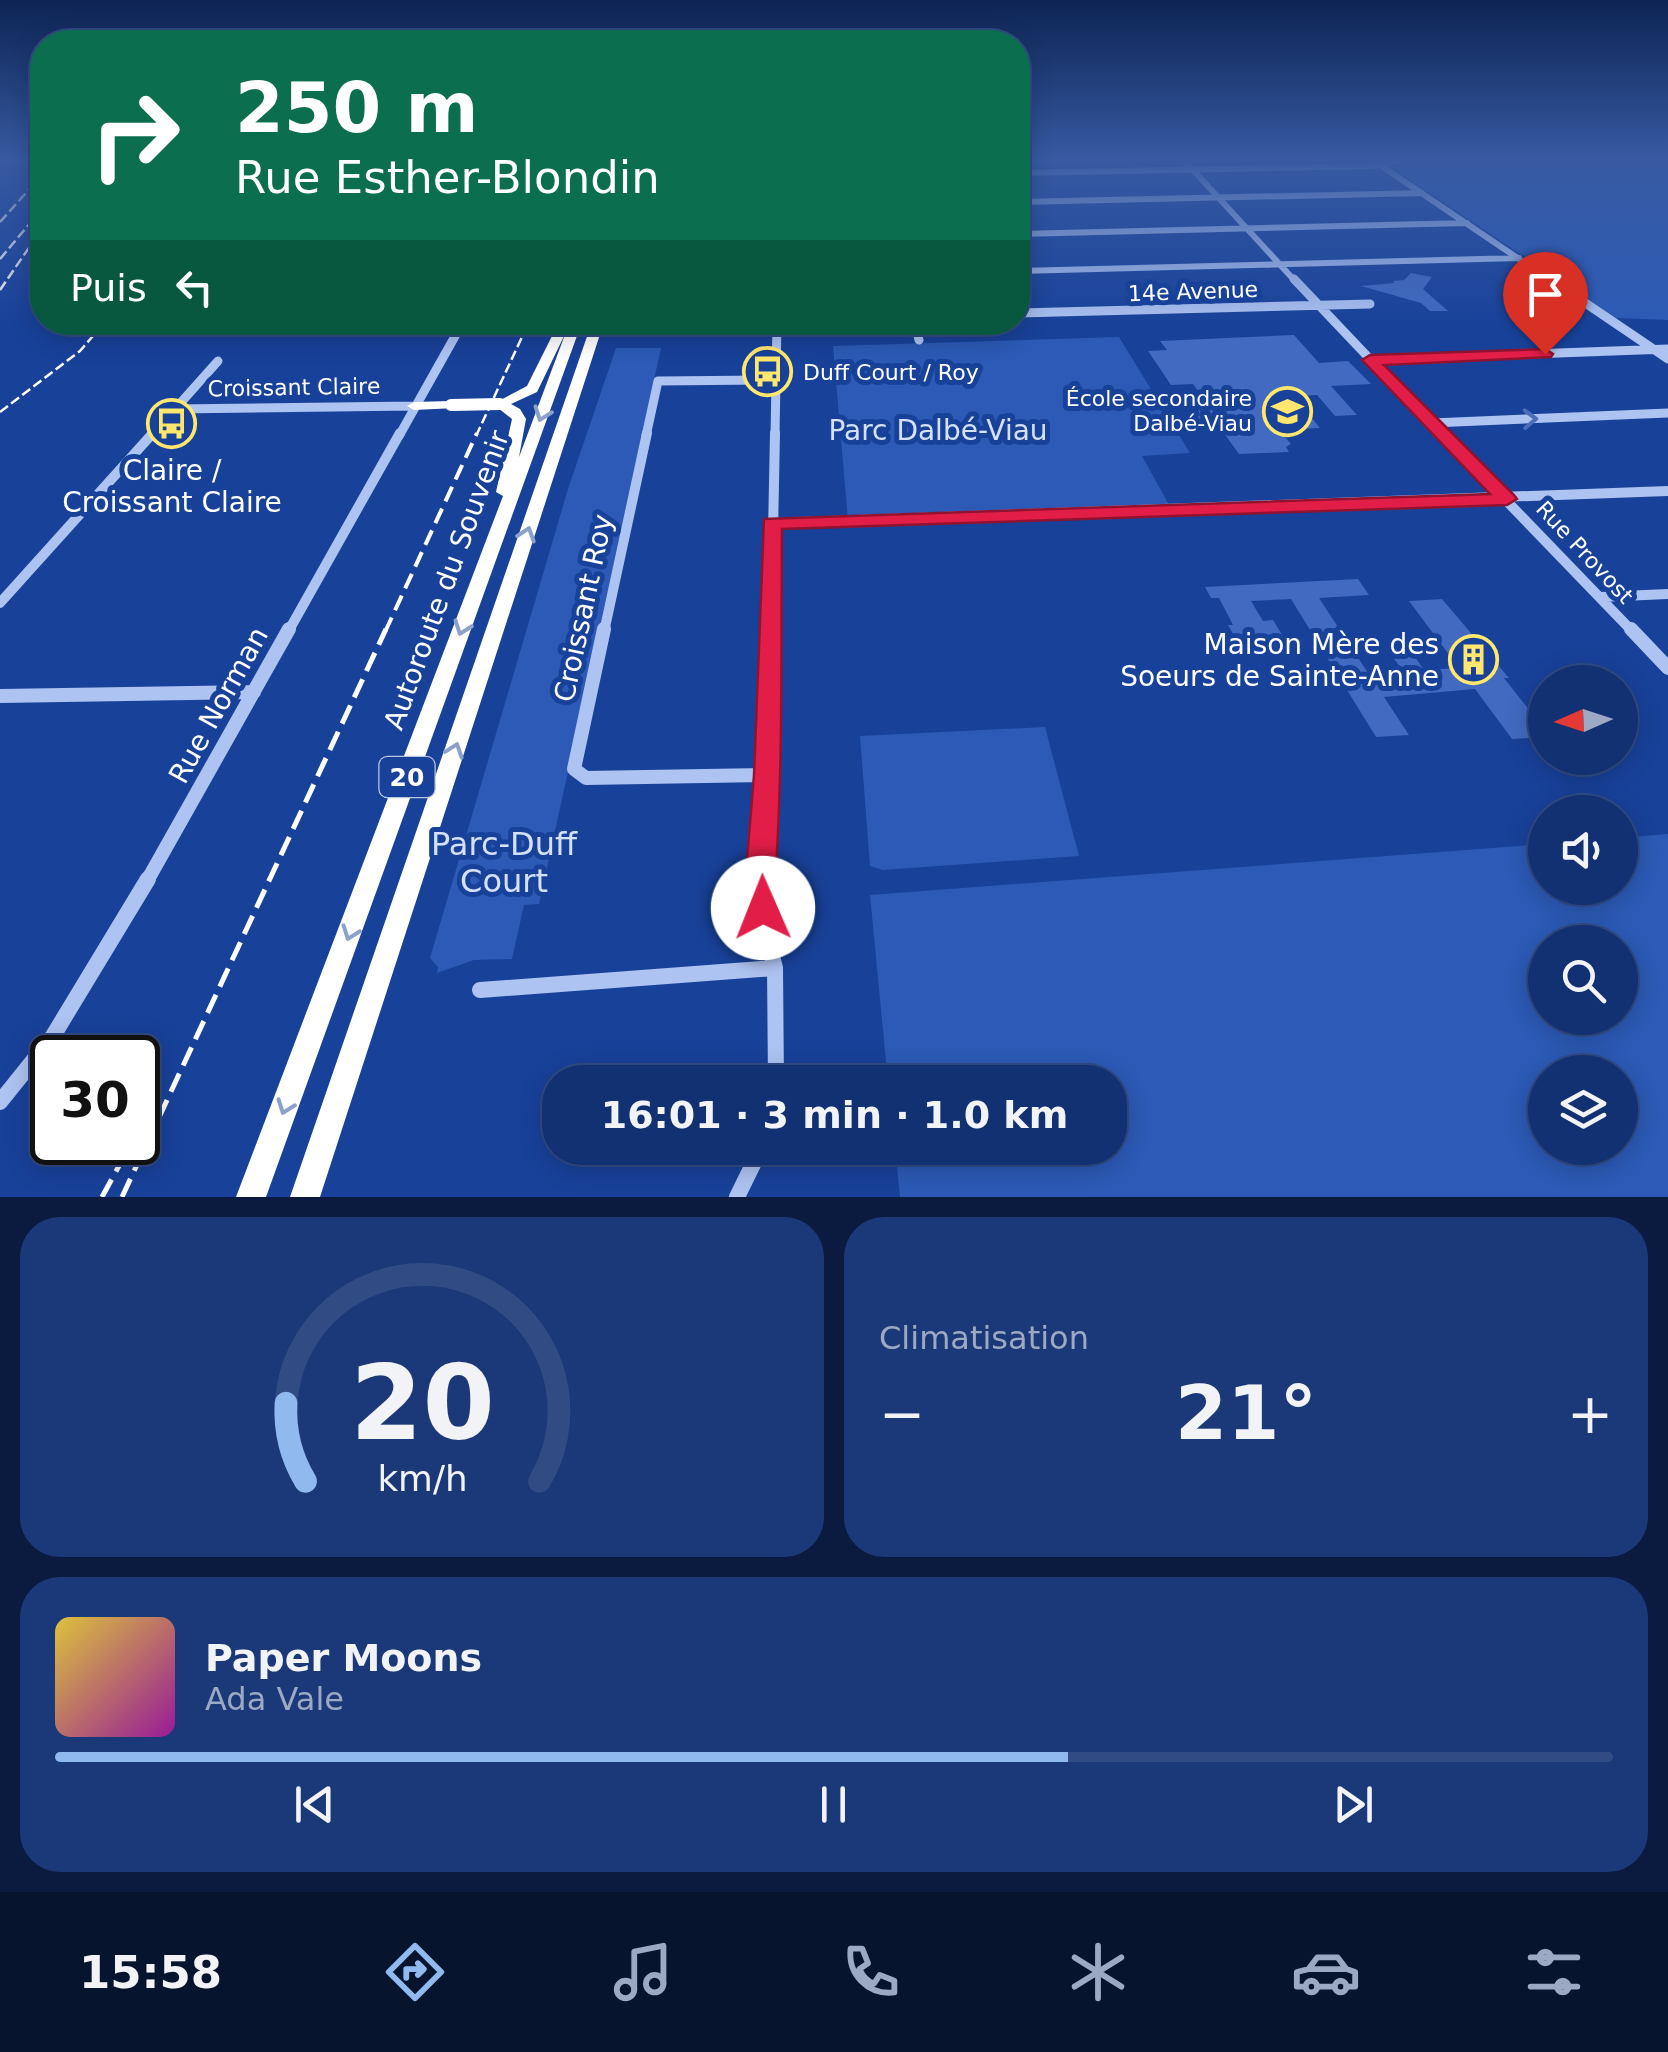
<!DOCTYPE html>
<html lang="fr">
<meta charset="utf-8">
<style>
body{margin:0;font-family:"DejaVu Sans",sans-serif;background:#1b3978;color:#f1f3f6;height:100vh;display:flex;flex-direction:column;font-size:38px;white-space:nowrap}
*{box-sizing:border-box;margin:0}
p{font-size:32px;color:#9ca9c4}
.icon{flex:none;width:55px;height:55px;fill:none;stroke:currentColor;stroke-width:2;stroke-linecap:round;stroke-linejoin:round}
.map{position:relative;height:1197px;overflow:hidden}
.panel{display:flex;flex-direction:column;gap:20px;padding:20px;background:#0a1b3f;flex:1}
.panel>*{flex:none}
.banner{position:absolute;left:30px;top:30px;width:1000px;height:305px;border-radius:40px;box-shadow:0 5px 25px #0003,0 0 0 2px #314c85;background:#0b6e4f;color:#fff;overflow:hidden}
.needle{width:65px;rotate:267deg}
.buttons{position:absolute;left:1528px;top:665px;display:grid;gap:20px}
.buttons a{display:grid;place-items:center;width:110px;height:110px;border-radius:50%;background:#123173;box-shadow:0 5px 25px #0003,0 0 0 2px #314c85;font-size:50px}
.speed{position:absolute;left:30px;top:1035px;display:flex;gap:20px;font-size:50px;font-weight:700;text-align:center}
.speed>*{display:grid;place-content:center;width:130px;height:130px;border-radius:50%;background:#123173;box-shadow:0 5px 25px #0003,0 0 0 2px #314c85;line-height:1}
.speed .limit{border:5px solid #111;border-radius:15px;background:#fff;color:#111}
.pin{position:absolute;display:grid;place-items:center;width:85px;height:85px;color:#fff;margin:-102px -42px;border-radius:50% 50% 50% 0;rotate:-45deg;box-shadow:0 0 10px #0007}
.pin .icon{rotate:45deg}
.me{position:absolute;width:110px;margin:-55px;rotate:359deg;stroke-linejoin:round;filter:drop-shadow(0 0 8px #0008)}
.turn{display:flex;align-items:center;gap:35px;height:210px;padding:0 40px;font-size:45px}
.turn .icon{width:130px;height:130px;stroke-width:2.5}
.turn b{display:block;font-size:70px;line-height:85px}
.then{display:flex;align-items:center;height:95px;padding:0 40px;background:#0003;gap:20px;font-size:38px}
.big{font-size:75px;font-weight:700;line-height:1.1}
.panel .tile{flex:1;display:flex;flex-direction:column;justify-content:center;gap:15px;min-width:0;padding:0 35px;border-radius:40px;background:#1b3978}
.panel .dial{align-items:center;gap:0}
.dial svg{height:260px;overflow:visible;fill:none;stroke:#314c85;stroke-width:7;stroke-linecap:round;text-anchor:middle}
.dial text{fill:#f1f3f6;stroke:none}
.song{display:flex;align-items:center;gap:30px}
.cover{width:120px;height:120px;border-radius:15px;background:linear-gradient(135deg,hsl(50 70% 55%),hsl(300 70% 35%))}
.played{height:10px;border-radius:5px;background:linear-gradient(90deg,#90b9f0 65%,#314c85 65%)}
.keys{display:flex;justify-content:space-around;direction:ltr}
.heat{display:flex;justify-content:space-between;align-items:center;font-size:55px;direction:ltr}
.panel .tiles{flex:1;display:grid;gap:20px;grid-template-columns:1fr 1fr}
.tile:last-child{grid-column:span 2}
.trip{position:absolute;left:542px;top:1065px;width:585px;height:100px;border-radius:40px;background:#123173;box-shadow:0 5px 25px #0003,0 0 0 2px #314c85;font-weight:700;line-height:100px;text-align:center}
.menu{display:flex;height:160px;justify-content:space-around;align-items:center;background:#07142e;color:#9ca9c4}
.menu .icon{width:70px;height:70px}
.menu .on{color:#90b9f0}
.menu b{font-size:45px;color:#f1f3f6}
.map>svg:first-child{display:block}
.green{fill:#2c5ab6;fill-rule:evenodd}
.building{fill:#416ac0}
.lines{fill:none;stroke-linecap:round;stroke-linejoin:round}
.minor-far4{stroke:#adc3f1;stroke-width:6}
.minor-far3{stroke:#adc3f1;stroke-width:9}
.minor-far2{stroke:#adc3f1;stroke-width:10}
.minor-far1{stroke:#adc3f1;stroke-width:14}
.minor{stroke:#adc3f1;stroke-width:16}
.highway{fill:#fff;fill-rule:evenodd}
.rail-far2{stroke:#fff;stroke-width:2.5;stroke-dasharray:10 4;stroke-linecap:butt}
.rail-far1{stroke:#fff;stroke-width:4;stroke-dasharray:16 8;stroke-linecap:butt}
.rail{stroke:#fff;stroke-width:5;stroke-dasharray:20 9;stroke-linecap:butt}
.highway-bridge{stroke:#fff;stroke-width:12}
.oneway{stroke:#8ca0cc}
.oneway2{stroke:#4c6eb8}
.route{fill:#e11d48;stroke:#92132f;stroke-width:2.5}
.labels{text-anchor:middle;stroke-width:10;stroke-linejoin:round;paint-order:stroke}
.far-street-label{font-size:22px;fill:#fff;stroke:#184199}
.far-poi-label{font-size:22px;fill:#fff;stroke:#184199;text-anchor:start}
.shield{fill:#184199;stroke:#bac6e0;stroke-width:2.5}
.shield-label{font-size:25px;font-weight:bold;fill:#fff}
.park-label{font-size:28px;fill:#d4e1fc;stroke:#184199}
.poi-label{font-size:28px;fill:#fff;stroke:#184199}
.street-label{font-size:28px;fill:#fff;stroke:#184199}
.near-park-label{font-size:32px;fill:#d4e1fc;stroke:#184199}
</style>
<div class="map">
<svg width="1668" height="1197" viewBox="0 0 1668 1197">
<rect width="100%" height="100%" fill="#184199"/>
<path class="green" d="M1416,160l252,1v159l-52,-2 -225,-151z
M1119,337l71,116 -48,3 30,54 -324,11 -15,-175z
M616,348h45l-122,556 -15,1 -12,54 -38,1 -37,13 1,-6 -8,-9 138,-469z
M1045,727l34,129 -196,14 -13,-4 -10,-130z
M1668,834v363h-768l-5,-49h215v-66h-222l-18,-187 675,-51v44h75v-50zM1545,942h75v76h-75zM1545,1072h75v76h-75z"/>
<path class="building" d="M1411,273l21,4 -9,12 25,22h-18l-9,-8 -60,-17 34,-3 -2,-2 11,-1z
M1294,335l25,28 29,-2 23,23 -40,2 26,29 -22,1 -18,-21 -23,1 26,32 -41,2 12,14 -5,3 3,5 -50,2 -21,-29 -15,1 -13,-19 19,-1 -16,-22 -22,1 -23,-34 19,-1 -7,-9z
M1358,579l11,16 -50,3 49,75 35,-2 -14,-19 22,-1 13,19 35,-2 -50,-67 33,-2 67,79h-5l41,52v7l-33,2 -37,-50 -91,8 25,38 -33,2 -85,-138 -40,2 12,20 10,-1 11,18 -47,3 -9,-16h5l-14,-27h-8l-6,-11z"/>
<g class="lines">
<path class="minor-far4" d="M1183,159l113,123
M1377,163l176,119
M1018,173l355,-7 30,-7
M1018,202l404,-9
M1018,234l449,-11
M1018,271l501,-13"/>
<path class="minor-far3" d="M1294,279l149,157
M1550,279l118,80
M1018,313l352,-9
M915,322l4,18
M1371,360l297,-11
M175,409l239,-3
M1432,423l236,-10
M151,436l67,-75
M399,436l64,-114
M646,436l12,-55 117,-1
M775,436l2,-114"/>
<path class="minor-far2" d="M1441,433l192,199
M771,523l897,-32
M1600,597l68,-3
M0,603l153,-170
M288,632l112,-199
M604,632l43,-199
M771,632l4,-199"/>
<path class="minor-far1" d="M604,629l-30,140 12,9 182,-3
M1631,629l37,39
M0,696l254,-4
M147,881l142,-252
M760,881l8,-106 3,-146"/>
<path class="minor" d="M760,879l6,53 9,36 1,114
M480,990l295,-22
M0,1102l53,-66 95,-157
M737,1197l24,-49"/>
<path class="highway" d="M559,322h23l-316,875h-30l267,-701 -7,-4 16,-73 -19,-15 34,-18zM566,332l-47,125 7,-38 -6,-10 -9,-5 26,-12z
M592,322h12l-284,875h-30z
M451,401l5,1v6l-42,2 -7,-4 7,-4z"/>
<path class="rail-far2" d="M0,222l42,-47
M0,259l42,-50
M0,290l39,-57
M0,412l80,-61 25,-29
M476,436l53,-114"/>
<path class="rail-far1" d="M385,632l92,-199"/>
<path class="rail" d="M102,1197l30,-55
M122,1197l264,-568"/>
<path class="highway-bridge" d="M451,405l49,-1"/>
</g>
<defs><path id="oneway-chevron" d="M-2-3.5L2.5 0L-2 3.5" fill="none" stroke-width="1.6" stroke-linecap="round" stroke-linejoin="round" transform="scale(2.5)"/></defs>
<g class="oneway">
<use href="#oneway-chevron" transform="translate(542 414) rotate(110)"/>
<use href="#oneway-chevron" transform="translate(527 534) rotate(-72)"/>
<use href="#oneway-chevron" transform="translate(462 628) rotate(110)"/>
<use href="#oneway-chevron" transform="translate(455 750) rotate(-71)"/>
<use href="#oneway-chevron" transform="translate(350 933) rotate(110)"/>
<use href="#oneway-chevron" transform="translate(285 1107) rotate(110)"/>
</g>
<use class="oneway2" href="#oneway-chevron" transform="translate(1530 419) rotate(-2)"/>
<linearGradient id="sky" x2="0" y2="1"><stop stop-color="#0d2454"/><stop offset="0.49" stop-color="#375aa2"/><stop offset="1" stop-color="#375aa2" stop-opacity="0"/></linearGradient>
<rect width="1668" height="327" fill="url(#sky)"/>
<path class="route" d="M1545,349l8,5 -2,3 -167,8 130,130 3,4 -10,6 -725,24c-1,108 1,215 -5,322 -1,20 5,49 -3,67l-11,5 -11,-5 -7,-34 9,-109 10,-256 726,-25 -128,-134 8,-5z"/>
<defs>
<symbol id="bus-ring" viewBox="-11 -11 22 22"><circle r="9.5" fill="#184199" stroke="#ffe76d" stroke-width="1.5"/><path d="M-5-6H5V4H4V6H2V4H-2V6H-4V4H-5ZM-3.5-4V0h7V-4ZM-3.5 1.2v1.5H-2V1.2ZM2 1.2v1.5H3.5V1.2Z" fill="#ffe76d"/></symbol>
<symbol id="school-ring" viewBox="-11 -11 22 22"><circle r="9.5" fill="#184199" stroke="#ffe76d" stroke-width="1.5"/><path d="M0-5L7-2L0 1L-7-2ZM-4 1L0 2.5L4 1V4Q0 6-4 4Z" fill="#ffe76d"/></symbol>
<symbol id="building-ring" viewBox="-11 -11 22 22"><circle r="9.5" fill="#184199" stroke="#ffe76d" stroke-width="1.5"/><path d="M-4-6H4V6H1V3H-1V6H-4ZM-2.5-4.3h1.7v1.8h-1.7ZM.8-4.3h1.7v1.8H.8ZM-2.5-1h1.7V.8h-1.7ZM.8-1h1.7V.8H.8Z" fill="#ffe76d"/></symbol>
</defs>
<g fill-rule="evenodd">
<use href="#bus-ring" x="740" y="344" width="55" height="55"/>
<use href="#school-ring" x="1260" y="384" width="55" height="55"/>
<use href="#bus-ring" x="144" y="396" width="55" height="55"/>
<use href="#building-ring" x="1446" y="632" width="55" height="55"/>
</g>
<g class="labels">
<g class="far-street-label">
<text transform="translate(1193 291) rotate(-2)" y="8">14e Avenue</text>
<text transform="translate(294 387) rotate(-1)" y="8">Croissant Claire</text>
<text transform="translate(1585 552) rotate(47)" y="8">Rue Provost</text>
</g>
<g class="far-poi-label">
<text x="803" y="380">Duff Court / Roy</text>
<text x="1252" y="406" text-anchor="end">École secondaire<tspan x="1252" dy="25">Dalbé-Viau</tspan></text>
</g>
<rect class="shield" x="379.5" y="757" width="55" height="40" rx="8"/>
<g class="shield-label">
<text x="407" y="786">20</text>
</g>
<g class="park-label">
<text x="938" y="440">Parc Dalbé-Viau</text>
</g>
<g class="poi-label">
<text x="172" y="480">Claire /<tspan x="172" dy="32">Croissant Claire</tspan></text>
<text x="1439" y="654" text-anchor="end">Maison Mère des<tspan x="1439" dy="32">Soeurs de Sainte-Anne</tspan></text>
</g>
<g class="street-label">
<text transform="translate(446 580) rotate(-70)" y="10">Autoroute du Souvenir</text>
<text transform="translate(583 608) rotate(-78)" y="10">Croissant Roy</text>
<text transform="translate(218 705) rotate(-61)" y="10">Rue Norman</text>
</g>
<g class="near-park-label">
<text x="504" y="855">Parc-Duff<tspan x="504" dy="37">Court</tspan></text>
</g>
</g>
</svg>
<div class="buttons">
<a><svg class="needle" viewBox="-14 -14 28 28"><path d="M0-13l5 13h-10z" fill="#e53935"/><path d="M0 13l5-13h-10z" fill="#9ca9c4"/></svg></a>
<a><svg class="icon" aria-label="sound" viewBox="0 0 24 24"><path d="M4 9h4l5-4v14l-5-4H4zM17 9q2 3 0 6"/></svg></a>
<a><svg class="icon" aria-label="search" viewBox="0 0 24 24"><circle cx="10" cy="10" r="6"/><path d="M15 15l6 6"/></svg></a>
<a><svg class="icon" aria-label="layers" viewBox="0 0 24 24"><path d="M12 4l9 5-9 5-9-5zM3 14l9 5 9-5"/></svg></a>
</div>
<div class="speed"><div class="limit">30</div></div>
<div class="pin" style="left:1545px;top:354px;background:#d93025"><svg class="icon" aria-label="arrive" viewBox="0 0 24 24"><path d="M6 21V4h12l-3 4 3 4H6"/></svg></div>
<svg class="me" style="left:763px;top:908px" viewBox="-20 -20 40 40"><circle r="19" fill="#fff"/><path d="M0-13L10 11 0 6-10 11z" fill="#e11d48"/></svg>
<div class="trip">16:01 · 3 min · 1.0 km</div>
<div class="banner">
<div class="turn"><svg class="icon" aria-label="right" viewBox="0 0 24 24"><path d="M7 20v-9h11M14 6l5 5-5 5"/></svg><div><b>250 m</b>Rue Esther-Blondin</div></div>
<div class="then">Puis<svg class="icon" aria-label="left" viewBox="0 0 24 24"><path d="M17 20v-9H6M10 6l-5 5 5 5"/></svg></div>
</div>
</div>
<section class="panel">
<div class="tiles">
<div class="tile dial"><svg viewBox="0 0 100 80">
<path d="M14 69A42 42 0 1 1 86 69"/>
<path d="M14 69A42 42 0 0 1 8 45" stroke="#90b9f0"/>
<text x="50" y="56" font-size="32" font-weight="700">20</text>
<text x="50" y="72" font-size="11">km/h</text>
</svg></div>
<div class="tile"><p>Climatisation</p>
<div class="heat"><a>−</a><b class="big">21°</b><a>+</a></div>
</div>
<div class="tile">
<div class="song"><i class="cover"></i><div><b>Paper Moons</b><p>Ada Vale</p></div></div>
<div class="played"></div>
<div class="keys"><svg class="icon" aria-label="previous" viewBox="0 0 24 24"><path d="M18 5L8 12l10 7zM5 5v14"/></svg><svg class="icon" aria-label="pause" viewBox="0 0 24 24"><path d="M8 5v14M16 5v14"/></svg><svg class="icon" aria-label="next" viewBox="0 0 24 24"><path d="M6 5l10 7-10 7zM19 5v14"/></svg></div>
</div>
</div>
</section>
<nav class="menu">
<b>15:58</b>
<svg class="icon on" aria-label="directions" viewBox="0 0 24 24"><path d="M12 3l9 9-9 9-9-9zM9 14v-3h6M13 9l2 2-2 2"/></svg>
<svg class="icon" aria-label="music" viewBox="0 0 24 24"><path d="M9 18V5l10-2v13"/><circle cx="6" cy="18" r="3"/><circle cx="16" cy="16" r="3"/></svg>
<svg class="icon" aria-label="phone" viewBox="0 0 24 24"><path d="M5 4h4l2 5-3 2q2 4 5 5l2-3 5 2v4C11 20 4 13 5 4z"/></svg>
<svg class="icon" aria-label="climate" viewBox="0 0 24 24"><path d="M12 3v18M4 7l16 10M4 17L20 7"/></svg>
<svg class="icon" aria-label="car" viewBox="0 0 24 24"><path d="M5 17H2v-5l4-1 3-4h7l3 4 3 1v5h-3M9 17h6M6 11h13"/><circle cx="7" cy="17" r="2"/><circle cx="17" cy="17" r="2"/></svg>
<svg class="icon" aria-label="filters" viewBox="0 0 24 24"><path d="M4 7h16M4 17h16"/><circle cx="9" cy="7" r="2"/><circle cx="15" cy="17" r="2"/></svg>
</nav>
